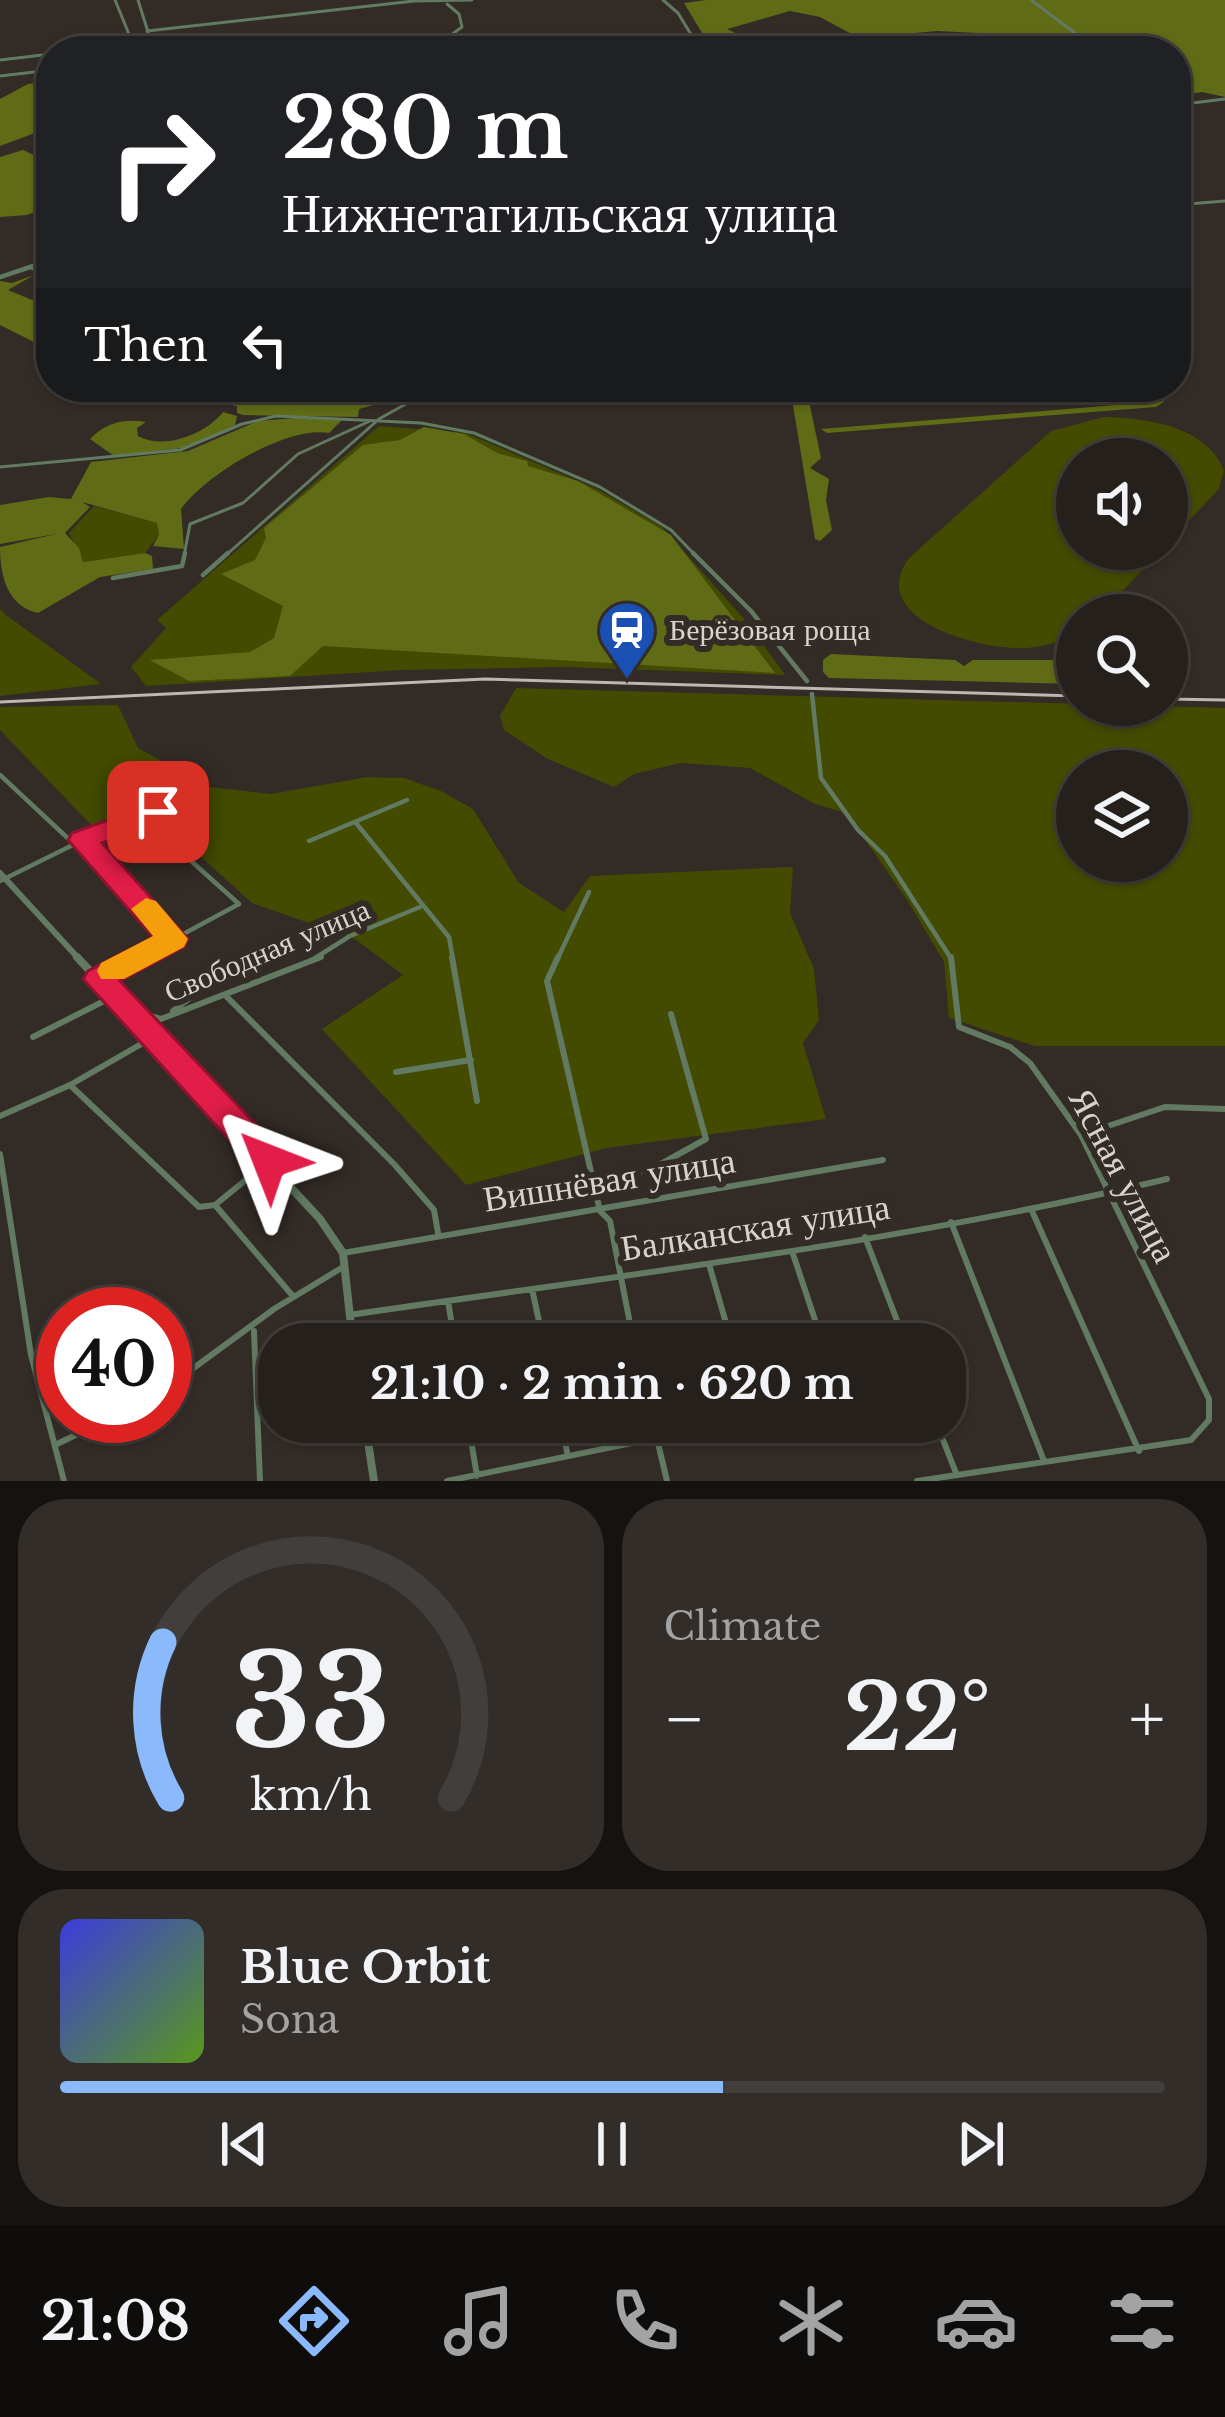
<!DOCTYPE html>
<meta charset="utf-8">
<style>
body{margin:0;font-family:"Libre Baskerville",serif;background:#322d29;color:#f1f3f6;height:100vh;display:flex;flex-direction:column;font-size:45px;white-space:nowrap}
*{box-sizing:border-box;margin:0}
p{font-size:39px;color:#a4a3a3}
.icon{flex:none;width:66px;height:66px;fill:none;stroke:currentColor;stroke-width:2;stroke-linecap:round;stroke-linejoin:round}
.map{position:relative;height:1481px;overflow:hidden}
.drawer{display:flex;flex-direction:column;gap:18px;padding:18px;background:#15120f;flex:1}
.drawer>*{flex:none}
.top-card{position:absolute;left:36px;top:36px;width:1155px;height:366px;border-radius:48px;box-shadow:0 3px 9px #0004,0 0 0 3px #423e3b;background:#202124;color:#fff;overflow:hidden}
.fabs{position:absolute;left:1056px;top:438px;display:grid;gap:24px}
.fabs a{display:grid;place-items:center;width:132px;height:132px;border-radius:50%;background:#26201c;box-shadow:0 3px 9px #0004,0 0 0 3px #423e3b;font-size:60px}
.speed{position:absolute;left:36px;top:1287px;display:flex;gap:24px;font-size:60px;font-weight:700;text-align:center}
.speed>*{display:grid;place-content:center;width:156px;height:156px;border-radius:50%;background:#26201c;box-shadow:0 3px 9px #0004,0 0 0 3px #423e3b;line-height:1}
.speed .limit{border:18px solid #d22;background:#fff;color:#111}
.pin{position:absolute;display:grid;place-items:center;width:102px;height:102px;color:#fff;margin:-51px;border-radius:24px;box-shadow:0 6px 18px #0006}
.me{position:absolute;width:132px;margin:-66px;rotate:315deg;stroke-linejoin:round;filter:drop-shadow(0 0 9px #0008)}
.turn{display:flex;align-items:center;gap:42px;height:252px;padding:0 48px;font-size:54px}
.turn .icon{width:156px;height:156px;stroke-width:2.5}
.turn b{display:block;font-size:84px;line-height:102px}
.then{display:flex;align-items:center;height:114px;padding:0 48px;background:#0003;gap:24px;font-size:45px}
.big{font-size:90px;font-weight:700;line-height:1.1}
.drawer .tile{flex:1;display:flex;flex-direction:column;justify-content:center;gap:18px;min-width:0;padding:0 42px;border-radius:48px;background:#322d29}
.drawer .dial{align-items:center;gap:0}
.dial svg{height:312px;overflow:visible;fill:none;stroke:#423e3b;stroke-width:7;stroke-linecap:round;text-anchor:middle}
.dial text{fill:#f1f3f6;stroke:none}
.song{display:flex;align-items:center;gap:36px}
.cover{width:144px;height:144px;border-radius:18px;background:linear-gradient(135deg,hsl(240 70% 55%),hsl(90 70% 35%))}
.played{height:12px;border-radius:6px;background:linear-gradient(90deg,#8bbafc 60%,#423e3b 60%)}
.keys{display:flex;justify-content:space-around;direction:ltr}
.heat{display:flex;justify-content:space-between;align-items:center;font-size:66px;direction:ltr}
.drawer .tiles{flex:1;display:grid;gap:18px;grid-template-columns:1fr 1fr}
.tile:last-child{grid-column:span 2}
.trip{position:absolute;left:258px;top:1323px;width:708px;height:120px;border-radius:48px;background:#26201c;box-shadow:0 3px 9px #0004,0 0 0 3px #423e3b;font-weight:700;line-height:120px;text-align:center}
.dock{display:flex;height:192px;justify-content:space-around;align-items:center;background:#0f0d0b;color:#a4a3a3}
.dock .icon{width:84px;height:84px}
.dock .on{color:#8bbafc}
.dock b{font-size:54px;color:#f1f3f6}
.map>svg:first-child{display:block}
.green{fill:#424b00;fill-rule:evenodd}
.forest{fill:#5f6b15}
.lines{fill:none;stroke-linecap:round;stroke-linejoin:round}
.minor-far2{stroke:#617a61;stroke-width:3}
.minor-far1{stroke:#617a61;stroke-width:4.5}
.minor{stroke:#617a61;stroke-width:6}
.tertiary-far3{stroke:#617a61;stroke-width:3}
.tertiary-far2{stroke:#617a61;stroke-width:4.5}
.tertiary-far1{stroke:#617a61;stroke-width:6}
.tertiary{stroke:#617a61;stroke-width:8}
.rail{stroke:#bdb6b3;stroke-width:3}
.route{fill:#e11d48;stroke:#92132f;stroke-width:3}
.slow{fill:#f59e0b}
.labels{text-anchor:middle;stroke-width:12;stroke-linejoin:round;paint-order:stroke}
.poi-label{font-size:30px;fill:#d8d2cf;stroke:#332b26;text-anchor:start}
.street-label{font-size:30px;fill:#d8d2cf;stroke:#332b26}
.near-street-label{font-size:36px;fill:#d8d2cf;stroke:#332b26}
</style>
<div class="map">
<svg width="1225" height="1481" viewBox="0 0 1225 1481">
<rect width="100%" height="100%" fill="#332b26"/>
<path class="green" d="M1104,417c42,1 104,9 120,54l-6,19 -51,54v-85h-90v90h85l-62,66h-23v20l-6,3c-18,6 -36,11 -56,10 -42,-1 -149,-30 -106,-90l142,-127z
M379,426l87,7 133,57 63,37 85,95 38,53 -221,-8 -162,3 -256,16 -15,-19 35,-39 -9,-8z
M94,506l64,17 1,12 -14,18 -62,9 -14,-29z
M0,609l6,6 95,69 -101,12z
M516,688l709,20v338h-190l-86,-28 -5,-56 -38,-64 -60,-85 -31,-9 -65,-36 -69,-5 -47,11 -20,13 -66,-28 -44,-29 -4,-14zM1077,771h90v90h-90z
M118,705l20,43 71,39 62,7 96,-17 37,1 37,13 32,18 46,74 45,29 26,-36 203,-9 -3,46 24,56 5,51 -16,23 23,76 -219,29 -141,37 -144,-156 81,-54 -48,-36 -103,-36 -105,-95 -54,19 -93,-97v-23z"/>
<path class="forest" d="M706,0h519v97l-23,-5 -26,4v-45h-159l-17,-17 -63,-3 -78,7 -39,-21 -30,-6 -63,18 46,22h-60l-29,-48z
M51,81v46l-51,19v-47l28,-15z
M23,150l28,13v43l-24,9 -27,2v-60z
M34,275l-26,15 24,10 19,-4v43l-13,5 -38,-19v-44l12,2z
M206,387h205l-23,14 -29,8 -1,8 -115,-2 -6,-2v-7l-58,-8z
M790,387h16l15,71 -11,10 19,11 -3,21 6,30 -12,11 -5,-2z
M1165,401l-9,6 -329,26 -6,-4z
M223,412l14,4 -2,9 -44,22 -77,9 -24,-17c15,-16 34,-21 56,-17l-9,6 1,8c27,15 69,-3 85,-24z
M307,417l35,3 -13,13c-41,-8 -123,41 -148,76l3,40 -31,-3 6,-11 -2,-12 -75,-21 8,5 -25,26 14,15 4,14 62,-9 7,3 1,13 -53,8 -62,36c-31,-7 -38,-38 -38,-66l56,-13 -56,10v-39l49,-8 22,2 20,-37 97,-11 70,-30z
M424,427l40,7 33,19 30,8 1,5 50,15 93,54 104,138 -452,-27 -33,30 -101,5 -39,-21 100,-8 24,-14 9,-32 -62,-32 34,-14 11,-22 -2,-10 99,-83 37,-5z
M831,654l124,6 9,6 9,-6h104v24l-248,-6 -6,-6v-12z"/>
<g class="lines">
<path class="minor-far2" d="M115,0l18,44
M663,0l15,13 23,38
M1031,0l68,51
M147,31l267,-30 58,-1
M75,51l77,-8
M429,51l33,-24 -3,-13 -12,-10
M805,51l92,-12
M0,60l51,-6
M0,76l51,-6
M1176,105l49,-6
M1176,150l9,8 -9,1
M1176,205l49,-4
M31,268l20,10
M0,467l180,-17 62,-26 34,-8 145,7 53,10 126,54 71,43 25,26
M184,556l6,-32 53,-21 55,-49 72,-33
M225,556l154,-137 57,-32"/>
<path class="minor-far1" d="M693,553l58,58 56,70
M203,575l25,-22
M113,578l69,-12 3,-13
M812,694l9,84 37,52 27,26 67,104
M0,775l74,69
M356,823l93,114 4,23
M84,841l89,98
M309,841l98,-41
M0,881l83,-41 74,-29
M135,960l104,-56 -68,-61
M249,960l34,-19
M312,960l38,-24 70,-29
M557,960l32,-68"/>
<path class="minor" d="M452,957l25,144
M558,957l-11,24 53,230 10,10 24,123
M99,979l42,-22
M225,995l169,169 40,46 4,23
M128,1010l33,9 160,-62
M173,1011l44,-34 37,-20
M33,1037l81,-41
M396,1072l75,-12
M70,1085l129,122 16,-2 77,90
M0,1116l70,-31 80,-46
M1081,1135l84,-28 60,2
M0,1154l31,201 33,126
M595,1188l64,-23 47,-26 -35,-125
M215,1205l54,-44
M1032,1211l107,240
M951,1222l93,239
M865,1237l41,107
M792,1251l31,93
M343,1253l540,-93
M709,1264l23,80
M532,1289l12,55
M448,1301l7,43
M349,1315c274,-40 549,-72 818,-136
M254,1331l6,150
M165,1389l109,-80 69,-42
M468,1422l9,54
M561,1422l6,30
M653,1422l14,59
M936,1422l20,51
M55,1445l60,-29
M447,1481l287,-59
M917,1481l274,-41 18,-20v-21l-128,-264 -51,-72 -20,-16 -51,-20 -8,-70"/>
<path class="tertiary-far3" d="M138,0l16,51"/>
<path class="tertiary-far2" d="M0,277l51,-17"/>
<path class="tertiary-far1" d="M0,873l80,87"/>
<path class="tertiary" d="M77,957l243,262 23,34 10,91
M365,1422l9,59"/>
<path class="rail" d="M1167,699l58,1
M0,702l485,-23 592,17"/>
</g>
<path class="route" d="M158,802l14,10 -4,6 -66,25 86,96 -4,8 -64,34 161,170 5,10 -5,9 -12,5 -12,-5 -174,-191 5,-8 65,-34 -85,-97 4,-7z"/>
<path class="slow" d="M146,898l10,3 32,38 -4,8 -60,32h-23l-4,-8 4,-8 52,-27 -22,-27z"/>
<defs>
<symbol id="station-pin" viewBox="-11 -11 22 30"><path d="M0 17L-7.5 6A9.5 9.5 0 1 1 7.5 6Z" fill="#1a4fb4" stroke="#332b26"/><path d="M-3-6H3Q5-6 5-4V2Q5 4 3 4L4.5 6H3L1.5 4h-3L-3 6H-4.5L-3 4Q-5 4-5 2V-4Q-5-6-3-6ZM-3.5-4v3h7v-3ZM-3.5 1v1.5H-2V1ZM2 1v1.5H3.5V1Z" fill="#fff"/></symbol>
</defs>
<g fill-rule="evenodd">
<use href="#station-pin" x="594" y="597" width="66" height="90"/>
</g>
<g class="labels">
<g class="poi-label">
<text x="669" y="640">Берёзовая роща</text>
</g>
<g class="street-label">
<text transform="translate(267 951) rotate(-23)" y="10">Свободная улица</text>
</g>
<g class="near-street-label">
<text transform="translate(1124 1175) rotate(62)" y="13">Ясная улица</text>
<text transform="translate(609 1179) rotate(-9)" y="13">Вишнёвая улица</text>
<text transform="translate(755 1227) rotate(-9)" y="13">Балканская улица</text>
</g>
</g>
</svg>
<div class="fabs">
<a><svg class="icon" aria-label="sound" viewBox="0 0 24 24"><path d="M4 9h4l5-4v14l-5-4H4zM17 9q2 3 0 6"/></svg></a>
<a><svg class="icon" aria-label="search" viewBox="0 0 24 24"><circle cx="10" cy="10" r="6"/><path d="M15 15l6 6"/></svg></a>
<a><svg class="icon" aria-label="layers" viewBox="0 0 24 24"><path d="M12 4l9 5-9 5-9-5zM3 14l9 5 9-5"/></svg></a>
</div>
<div class="speed"><div class="limit">40</div></div>
<div class="pin" style="left:158px;top:812px;background:#d93025"><svg class="icon" aria-label="arrive" viewBox="0 0 24 24"><path d="M6 21V4h12l-3 4 3 4H6"/></svg></div>
<svg class="me" style="left:269px;top:1161px" viewBox="-20 -20 40 40"><path d="M0-17L14 15 0 8-14 15z" fill="#e11d48" stroke="#fff" stroke-width="4"/></svg>
<div class="trip">21:10 · 2 min · 620 m</div>
<div class="top-card">
<div class="turn"><svg class="icon" aria-label="right" viewBox="0 0 24 24"><path d="M7 20v-9h11M14 6l5 5-5 5"/></svg><div><b>280 m</b>Нижнетагильская улица</div></div>
<div class="then">Then<svg class="icon" aria-label="left" viewBox="0 0 24 24"><path d="M17 20v-9H6M10 6l-5 5 5 5"/></svg></div>
</div>
</div>
<section class="drawer">
<div class="tiles">
<div class="tile dial"><svg viewBox="0 0 100 80">
<path d="M14 69A42 42 0 1 1 86 69"/>
<path d="M14 69A42 42 0 0 1 12 29" stroke="#8bbafc"/>
<text x="50" y="56" font-size="32" font-weight="700">33</text>
<text x="50" y="72" font-size="11">km/h</text>
</svg></div>
<div class="tile"><p>Climate</p>
<div class="heat"><a>−</a><b class="big">22°</b><a>+</a></div>
</div>
<div class="tile">
<div class="song"><i class="cover"></i><div><b>Blue Orbit</b><p>Sona</p></div></div>
<div class="played"></div>
<div class="keys"><svg class="icon" aria-label="previous" viewBox="0 0 24 24"><path d="M18 5L8 12l10 7zM5 5v14"/></svg><svg class="icon" aria-label="pause" viewBox="0 0 24 24"><path d="M8 5v14M16 5v14"/></svg><svg class="icon" aria-label="next" viewBox="0 0 24 24"><path d="M6 5l10 7-10 7zM19 5v14"/></svg></div>
</div>
</div>
</section>
<nav class="dock">
<b>21:08</b>
<svg class="icon on" aria-label="directions" viewBox="0 0 24 24"><path d="M12 3l9 9-9 9-9-9zM9 14v-3h6M13 9l2 2-2 2"/></svg>
<svg class="icon" aria-label="music" viewBox="0 0 24 24"><path d="M9 18V5l10-2v13"/><circle cx="6" cy="18" r="3"/><circle cx="16" cy="16" r="3"/></svg>
<svg class="icon" aria-label="phone" viewBox="0 0 24 24"><path d="M5 4h4l2 5-3 2q2 4 5 5l2-3 5 2v4C11 20 4 13 5 4z"/></svg>
<svg class="icon" aria-label="climate" viewBox="0 0 24 24"><path d="M12 3v18M4 7l16 10M4 17L20 7"/></svg>
<svg class="icon" aria-label="car" viewBox="0 0 24 24"><path d="M5 17H2v-5l4-1 3-4h7l3 4 3 1v5h-3M9 17h6M6 11h13"/><circle cx="7" cy="17" r="2"/><circle cx="17" cy="17" r="2"/></svg>
<svg class="icon" aria-label="filters" viewBox="0 0 24 24"><path d="M4 7h16M4 17h16"/><circle cx="9" cy="7" r="2"/><circle cx="15" cy="17" r="2"/></svg>
</nav>
